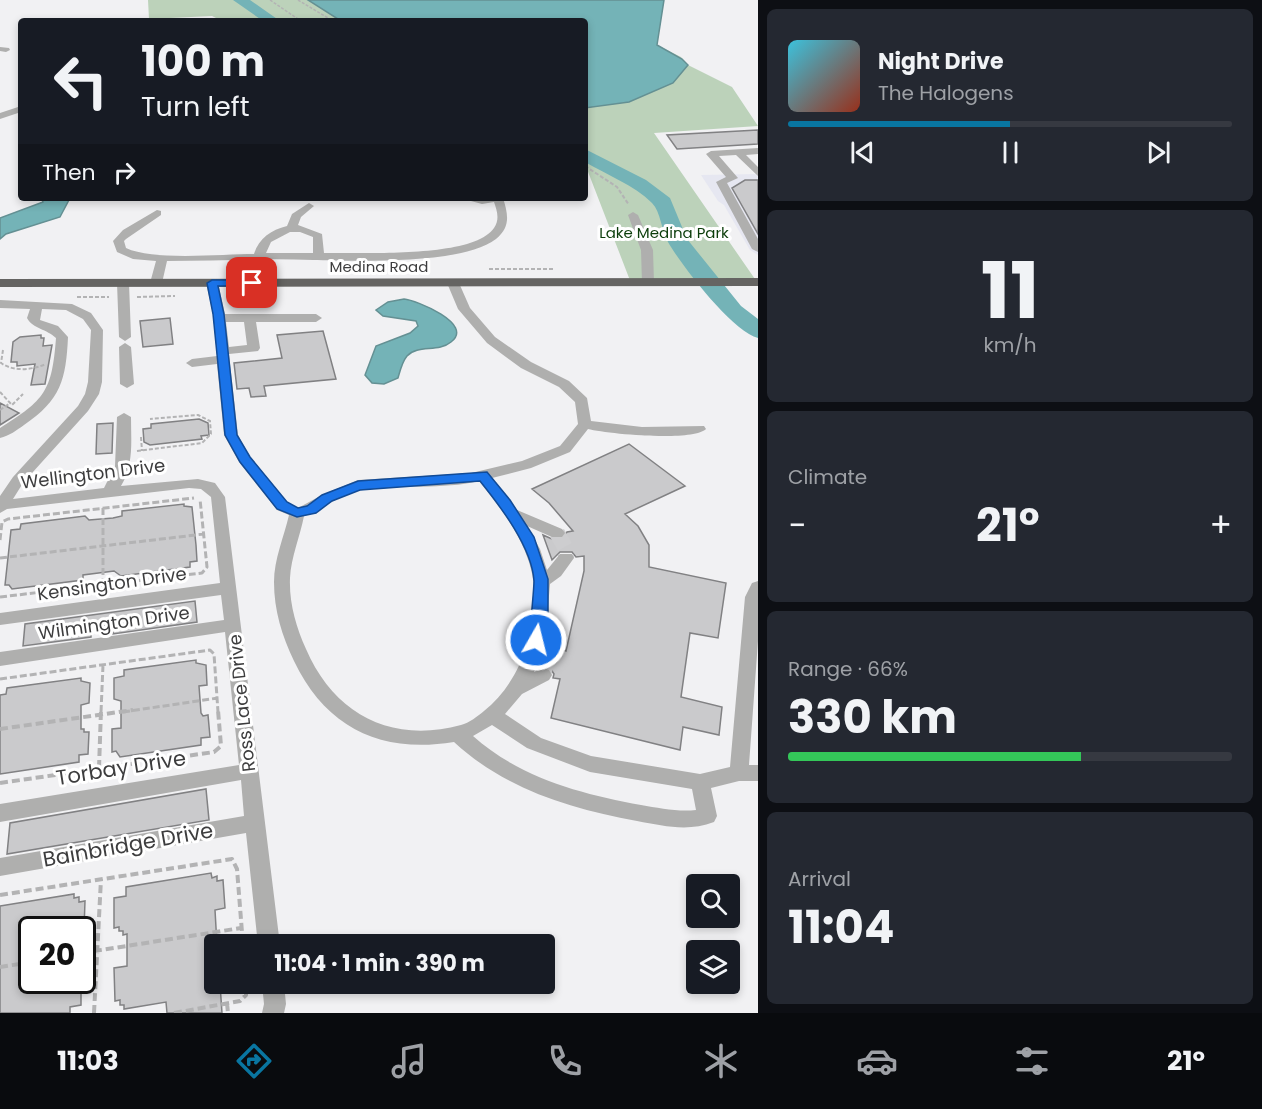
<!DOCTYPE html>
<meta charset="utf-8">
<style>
body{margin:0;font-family:Poppins,sans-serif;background:#242831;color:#f1f3f6;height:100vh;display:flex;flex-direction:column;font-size:22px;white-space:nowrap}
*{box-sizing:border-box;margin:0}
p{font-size:20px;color:#9ea1a6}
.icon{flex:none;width:33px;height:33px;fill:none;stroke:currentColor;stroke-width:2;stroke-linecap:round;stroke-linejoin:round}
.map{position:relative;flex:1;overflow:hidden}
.details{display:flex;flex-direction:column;gap:9px;padding:9px;background:#0d0f14;width:504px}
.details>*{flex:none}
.top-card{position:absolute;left:18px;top:18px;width:570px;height:183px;border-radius:6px;box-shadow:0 3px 9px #0003;background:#171b24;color:#f1f3f6;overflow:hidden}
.tools{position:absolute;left:686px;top:874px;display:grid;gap:12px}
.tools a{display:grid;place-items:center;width:54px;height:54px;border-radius:6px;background:#171b24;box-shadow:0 3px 9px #0003;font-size:30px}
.speed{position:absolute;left:18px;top:916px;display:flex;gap:12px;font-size:30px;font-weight:700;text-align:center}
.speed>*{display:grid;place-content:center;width:78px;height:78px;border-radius:50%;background:#171b24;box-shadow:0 3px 9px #0003;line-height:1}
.speed .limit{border:3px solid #111;border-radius:9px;background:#fff;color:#111}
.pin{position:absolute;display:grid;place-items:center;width:51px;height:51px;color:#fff;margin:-26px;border-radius:12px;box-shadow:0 3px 9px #0006}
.me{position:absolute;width:66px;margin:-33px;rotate:8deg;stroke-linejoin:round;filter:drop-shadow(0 0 4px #0008)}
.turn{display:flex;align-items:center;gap:21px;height:126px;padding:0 24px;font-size:27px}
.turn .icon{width:78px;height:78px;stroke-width:2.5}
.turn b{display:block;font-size:42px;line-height:51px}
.then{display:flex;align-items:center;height:57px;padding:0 24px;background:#0003;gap:12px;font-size:22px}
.big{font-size:45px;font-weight:700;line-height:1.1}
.details .widget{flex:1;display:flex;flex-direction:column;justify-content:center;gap:9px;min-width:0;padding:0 21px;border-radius:9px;background:#242831}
.details .dial{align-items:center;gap:0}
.dial b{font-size:78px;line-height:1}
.song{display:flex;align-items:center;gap:18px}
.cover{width:72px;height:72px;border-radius:9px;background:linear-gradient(135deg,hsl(190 70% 55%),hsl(10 70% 35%))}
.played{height:6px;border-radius:3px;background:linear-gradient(90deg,#0975a0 50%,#363941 50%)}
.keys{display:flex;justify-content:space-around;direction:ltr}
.heat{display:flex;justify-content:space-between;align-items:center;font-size:33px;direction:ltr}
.charge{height:9px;border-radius:4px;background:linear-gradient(90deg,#34c759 66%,#363941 0)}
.trip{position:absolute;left:204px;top:934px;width:351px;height:60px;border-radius:6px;background:#171b24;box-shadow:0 3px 9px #0003;font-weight:700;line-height:60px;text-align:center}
.tabs{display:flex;height:96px;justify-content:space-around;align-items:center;background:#090b0e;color:#9ea1a6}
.tabs .icon{width:42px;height:42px}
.tabs .on{color:#0975a0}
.tabs b{font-size:27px;color:#f1f3f6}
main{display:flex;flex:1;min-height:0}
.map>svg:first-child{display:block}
.built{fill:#e6e7f1}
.green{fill:#bcd2ba}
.water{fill:#74b3b7;stroke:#649093;stroke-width:1.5}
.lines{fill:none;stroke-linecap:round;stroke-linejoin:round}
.river{fill:#74b3b7;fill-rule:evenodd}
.building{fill:#cacacc;stroke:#818183;stroke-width:1.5}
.minor-tunnel{stroke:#cdcdcf;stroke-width:16;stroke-dasharray:16 8;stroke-linecap:butt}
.path-far3{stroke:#b3b3b4;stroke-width:1.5;stroke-dasharray:3 1.5;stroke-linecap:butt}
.path-far2{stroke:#b3b3b4;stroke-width:2;stroke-dasharray:4 2;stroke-linecap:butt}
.path-far1{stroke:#b3b3b4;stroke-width:3;stroke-dasharray:7 3;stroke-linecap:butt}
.path{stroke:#b3b3b4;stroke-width:4;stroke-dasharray:8 4;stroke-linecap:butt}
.minor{fill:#afafae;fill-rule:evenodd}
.highway{fill:#656462;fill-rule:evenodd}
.route{fill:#1a73e8;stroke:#114b97;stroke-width:1.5}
.labels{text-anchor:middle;stroke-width:6;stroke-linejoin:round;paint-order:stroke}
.far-park-label{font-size:15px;fill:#0b3d0a;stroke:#fff}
.far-street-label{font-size:15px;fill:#3d3d3e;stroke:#fff}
.street-label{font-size:18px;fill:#3d3d3e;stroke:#fff}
.near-street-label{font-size:21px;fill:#3d3d3e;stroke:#fff}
</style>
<main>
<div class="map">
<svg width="758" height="1013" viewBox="0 0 758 1013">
<rect width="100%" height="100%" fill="#f1f1f3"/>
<path class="built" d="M758,174v81l-8,-5 -26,-45 -6,-4 -17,-26z"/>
<path class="green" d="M148,0h516l-7,45 24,12 7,8 44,22 26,39 -104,7 103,149 -126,1 -46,-119v-143h-363l-10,-5 -63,3z"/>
<path class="water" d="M308,0h356l-7,45 25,14 6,6 -15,18 -44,19 -44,6v-87h-244z
M42,198h28l-10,19 -54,17 -6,5v-21l43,-16z
M404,299c12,1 71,25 47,43 -13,11 -33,2 -44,14 -5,6 -7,15 -9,22l-14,6 -12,-1 -7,-8 11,-29 34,-13 8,-7 -2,-5 -33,-5 -7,-6 12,-8z"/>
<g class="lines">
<path class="river" d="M233,0h17l30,21h-17z
M585,149l61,31 24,18 17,41 54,67 17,13v19c-25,-6 -77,-73 -90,-96 -7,-12 -7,-30 -16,-39 -18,-18 -45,-28 -67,-41z"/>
</g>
<path class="building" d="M758,130v14l-81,5 -10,-14z
M745,180h13v54l-26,-46z
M170,318l3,26 -30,3 -3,-26z
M323,331l13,48 -72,7 2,10 -15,1 -2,-9 -12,1 -3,-26 48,-5 -5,-23z
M41,335v3h3l-1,8 9,-1 -7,39 -14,1 4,-21 -18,2v-4h-6l2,-20 7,-5z
M0,403l19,10 -19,12z
M199,419l9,4 1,12 -8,1 1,3 -52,6 -6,-3 -1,-13 8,-1v-4z
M113,423l-1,30 -16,1 1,-30z
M629,444l56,42 -60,28 13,12 11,19v22l77,16 -8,55 -28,-5 -9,64 41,10 -3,28 -36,-8 -3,23 -129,-32 9,-39 -7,-1 1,-4 -4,-6 -6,-2 -6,2 5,-16 8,4 6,-2 3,-5 6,2 18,-80v-15l-8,1 -4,-5h-12l-8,8 -9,-25 9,4h10l5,-7 6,-1 -24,-28 -17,-14z
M184,504v2l8,1 4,38 1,16 -7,1v5l-69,9 -7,-5 -31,4v5l-71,9 -3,-4h-4l6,-55 9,-1 1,-5 64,-8 4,4 24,-2 9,-2v-5z
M195,601l2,21 -84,12v-8h-22v11l-68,9 2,-22z
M196,660v3l10,2 1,20 -8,1 2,27 2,3 5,-1 2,22 -9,1v7l-81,12 -4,-6 -4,1v-23l9,-1v-27l-7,-2v-21l10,-2v-6z
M81,678v3l9,2 -1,20 -8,2v24h3v3h5l-1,22 -9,1v7l-79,12v-79l6,-1 1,-6z
M206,789l3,31 -202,34 3,-31z
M211,873l1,5 5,-2v5l6,-1 2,28 -10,2 2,35h-3v39h6l2,29h-55l-1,-11 -42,7v-4h-4v-5l-5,1 -1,-33 13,-2v-32l-4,1v-4h-4v-4l-5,1v-30l12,-2v-9z
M74,894v4l5,-1v5l6,-1 -1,29h-52v51h49v24l-11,2v6h-70v-107z"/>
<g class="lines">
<path class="minor-tunnel" d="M557,533l9,16v9
M543,675l7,-28"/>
<path class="path-far3" d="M270,0l31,21
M298,0l35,21"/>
<path class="path-far2" d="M585,166l32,21 12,18
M489,269h65
M77,297h32
M137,297l38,-1
M3,350l-2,13c13,9 31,7 45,1
M0,392l12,13 11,-11
M0,410l9,-6
M141,437l1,14
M137,451l65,-8 9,-9 -1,-13 -12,-6 -48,4"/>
<path class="path-far1" d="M103,508v76
M0,540l2,-18 6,-3 186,-21
M0,558l204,-24
M0,597l202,-24 5,-6 -7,-68
M0,679l210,-29 4,4 4,58
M101,712l2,-47
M123,712l95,-14"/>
<path class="path" d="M0,729l133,-19
M99,768l2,-58
M0,783l214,-31 7,-6 -3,-36
M0,895l232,-36 5,10 6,76
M82,953l159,-25
M0,967l32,-5
M227,1003l1,10
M94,1013l7,-134
M174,1013l66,-12 6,-6v-11"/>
<path class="minor" d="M0,47l9,1 1,2 -4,2 -6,-1z
M21,106v6l-21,7v-6z
M758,148v6l-12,1 12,12v9l-22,-21 -17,1 19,22 -11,5 31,56v13l-6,-3 -36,-67 10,-5 -20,-23 5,-3z
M460,198h43c5,16 8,29 -7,41 -34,26 -141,22 -183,21 -49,-2 -98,1 -146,1l-5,22 -6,3 -6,-3 6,-22 -23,-2 -16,-7 -4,-11 10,-11 34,-20 4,1v4l-35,24 -2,2 2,7c27,13 96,6 128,6 5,-16 17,-24 33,-28l5,-12 17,-11 5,3 -13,11 -3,8 24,9 2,19c36,-1 149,6 170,-25 6,-9 3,-17 0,-26l-12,2zM290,232h10l13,5v16h-47l5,-11z
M633,212l5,3 15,35 1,33 -6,3 -6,-3 -1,-33 -13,-35z
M123,280l6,3 2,54 -6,4 -6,-4 -2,-54z
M212,280l6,3 7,31h91l6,4 -6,4h-60l4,26 -2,3 -29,3 9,81 12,22 37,45 11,6 24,-13 36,-15 113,-7 51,-12 38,-15 18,-22 -3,-22 -16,-15 -38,-19 -34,-25 -29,-34 -11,-26 6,-3 6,3 11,25 25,29 36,25 38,19 18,17 4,23 51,6 62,-1 2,3c-13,13 -98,5 -118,0l-18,23 -39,16 -39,10 25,32 45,19 3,4 -3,4h-10l-25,-11 13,23 7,21 13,-16h12l2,4 -13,18 -11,8 -4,46 13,17 -3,5 -6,2 -8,-5 -8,23 9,-4 6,2 3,5 -3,5 -27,14 -17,20 36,24 50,18 109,18 30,-7 15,-170 7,-14 6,-2v60l-9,124h9v16h-19l-28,7 6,28 -3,6c-26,10 -50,4 -77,-1 -67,-12 -132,-32 -183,-79 -73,12 -128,-14 -160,-81 -12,-25 -20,-51 -20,-79 0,-23 10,-45 15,-67l-12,-5 -38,-48 -15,-27 -7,-71 -25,3 -6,-4 6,-4 25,-3 -4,-42 -7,-31zM226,322h18l3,23 -18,2zM479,481c20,25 40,50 50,81 16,49 -4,117 -45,149 -6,5 -15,12 -23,14 -70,19 -127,-11 -155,-76 -10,-22 -17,-46 -16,-71 1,-21 10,-41 14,-62 20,-6 37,-24 59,-26 38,-6 79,0 116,-9zM492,725l35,23 63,24 102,17 4,21c-18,2 -37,-2 -55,-5 -60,-11 -121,-27 -168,-69z
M0,300l72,4 19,9 12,17 -1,52 -3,12 -11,17 -65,72 -10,16 91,-11 11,-22 2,-49 7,-4 7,4c0,24 3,47 -10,69l77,-7 17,4 10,14 55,448h-22l-12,-112 -246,43v-18l244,-42 -3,-36 -241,42v-18l239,-39 -14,-133 -225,34v-14l224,-32 -3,-25 -221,30v-12l220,-30 -9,-86 -10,-8 -12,-1 -182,21 -7,4v-17l13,-19 65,-71 7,-12 3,-12 3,-52 -8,-11 -17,-9 -24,-1 -2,11 18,6 10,11c-2,42 -7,63 -44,88 -7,5 -15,11 -24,13v-10c45,-28 52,-37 56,-90 -9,-9 -23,-9 -29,-20l3,-9 -30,-1z
M125,343l6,4 3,37 -7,4 -7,-4 -1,-37z
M262,984h22l2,20 -2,9h-22l2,-9z"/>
<path class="highway" d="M758,278v8l-758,1v-8z"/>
</g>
<path class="route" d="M212,280h40l5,3 -5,3h-34l6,28 13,121 13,22 37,45 11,6 9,-2 15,-11 36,-14 129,-9 23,28 24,37 14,42v39l-6,27h-11c-3,-5 3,-52 3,-64 -2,-34 -34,-75 -54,-100l-120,9 -28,11 -16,12 -19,4 -20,-8 -37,-47 -15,-27 -12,-121 -6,-31z"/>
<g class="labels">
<g class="far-park-label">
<text x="664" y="238">Lake Medina Park</text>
</g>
<g class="far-street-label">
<text x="379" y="272">Medina Road</text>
</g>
<g class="street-label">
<text transform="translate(93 474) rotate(-7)" y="6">Wellington Drive</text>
<text transform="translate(112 584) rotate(-8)" y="6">Kensington Drive</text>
<text transform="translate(114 623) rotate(-8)" y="6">Wilmington Drive</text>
<text transform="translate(242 703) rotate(-96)" y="6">Ross Lace Drive</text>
</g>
<g class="near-street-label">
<text transform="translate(121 768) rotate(-9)" y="7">Torbay Drive</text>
<text transform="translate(128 845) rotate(-10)" y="7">Bainbridge Drive</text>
</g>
</g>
</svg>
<div class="tools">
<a><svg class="icon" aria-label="search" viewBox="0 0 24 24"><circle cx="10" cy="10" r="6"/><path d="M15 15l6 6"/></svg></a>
<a><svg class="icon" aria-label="layers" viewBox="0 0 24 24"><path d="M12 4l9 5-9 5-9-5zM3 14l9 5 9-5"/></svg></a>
</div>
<div class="speed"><div class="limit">20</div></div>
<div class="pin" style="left:252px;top:283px;background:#d93025"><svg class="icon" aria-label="arrive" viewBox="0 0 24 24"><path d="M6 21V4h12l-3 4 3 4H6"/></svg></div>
<svg class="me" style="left:536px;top:640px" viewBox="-20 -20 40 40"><circle r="17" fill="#1a73e8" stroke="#fff" stroke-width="3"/><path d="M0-11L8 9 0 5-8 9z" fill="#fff"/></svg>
<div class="trip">11:04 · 1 min · 390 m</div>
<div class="top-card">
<div class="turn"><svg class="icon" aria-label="left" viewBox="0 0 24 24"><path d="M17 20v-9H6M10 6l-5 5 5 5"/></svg><div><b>100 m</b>Turn left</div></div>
<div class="then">Then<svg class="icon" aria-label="right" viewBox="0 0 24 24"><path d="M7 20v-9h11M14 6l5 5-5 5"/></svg></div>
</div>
</div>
<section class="details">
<div class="widget">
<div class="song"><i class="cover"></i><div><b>Night Drive</b><p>The Halogens</p></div></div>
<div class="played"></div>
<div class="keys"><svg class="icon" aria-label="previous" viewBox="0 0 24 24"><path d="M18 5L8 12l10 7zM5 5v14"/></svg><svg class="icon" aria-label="pause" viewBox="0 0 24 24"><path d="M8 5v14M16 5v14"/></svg><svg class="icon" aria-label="next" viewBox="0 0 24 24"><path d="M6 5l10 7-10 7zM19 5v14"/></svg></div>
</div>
<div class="widget dial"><b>11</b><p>km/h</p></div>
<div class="widget"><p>Climate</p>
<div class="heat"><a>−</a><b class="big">21°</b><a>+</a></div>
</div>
<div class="widget"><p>Range · 66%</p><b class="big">330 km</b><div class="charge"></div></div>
<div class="widget"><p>Arrival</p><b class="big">11:04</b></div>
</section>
</main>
<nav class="tabs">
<b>11:03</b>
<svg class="icon on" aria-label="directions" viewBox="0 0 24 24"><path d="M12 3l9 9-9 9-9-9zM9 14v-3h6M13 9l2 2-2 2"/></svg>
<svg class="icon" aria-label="music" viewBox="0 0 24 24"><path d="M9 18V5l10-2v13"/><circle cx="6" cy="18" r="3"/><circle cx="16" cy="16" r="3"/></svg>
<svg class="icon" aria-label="phone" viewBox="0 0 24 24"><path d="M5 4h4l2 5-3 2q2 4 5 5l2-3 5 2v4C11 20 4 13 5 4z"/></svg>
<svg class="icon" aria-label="climate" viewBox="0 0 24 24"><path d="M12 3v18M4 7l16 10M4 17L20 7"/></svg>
<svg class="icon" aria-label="car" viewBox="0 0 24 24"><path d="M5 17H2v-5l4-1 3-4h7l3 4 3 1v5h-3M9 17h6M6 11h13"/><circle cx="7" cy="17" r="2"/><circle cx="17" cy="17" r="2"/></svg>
<svg class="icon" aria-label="filters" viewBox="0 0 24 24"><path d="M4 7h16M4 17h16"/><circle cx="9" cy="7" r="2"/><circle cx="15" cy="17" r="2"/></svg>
<b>21°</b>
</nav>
